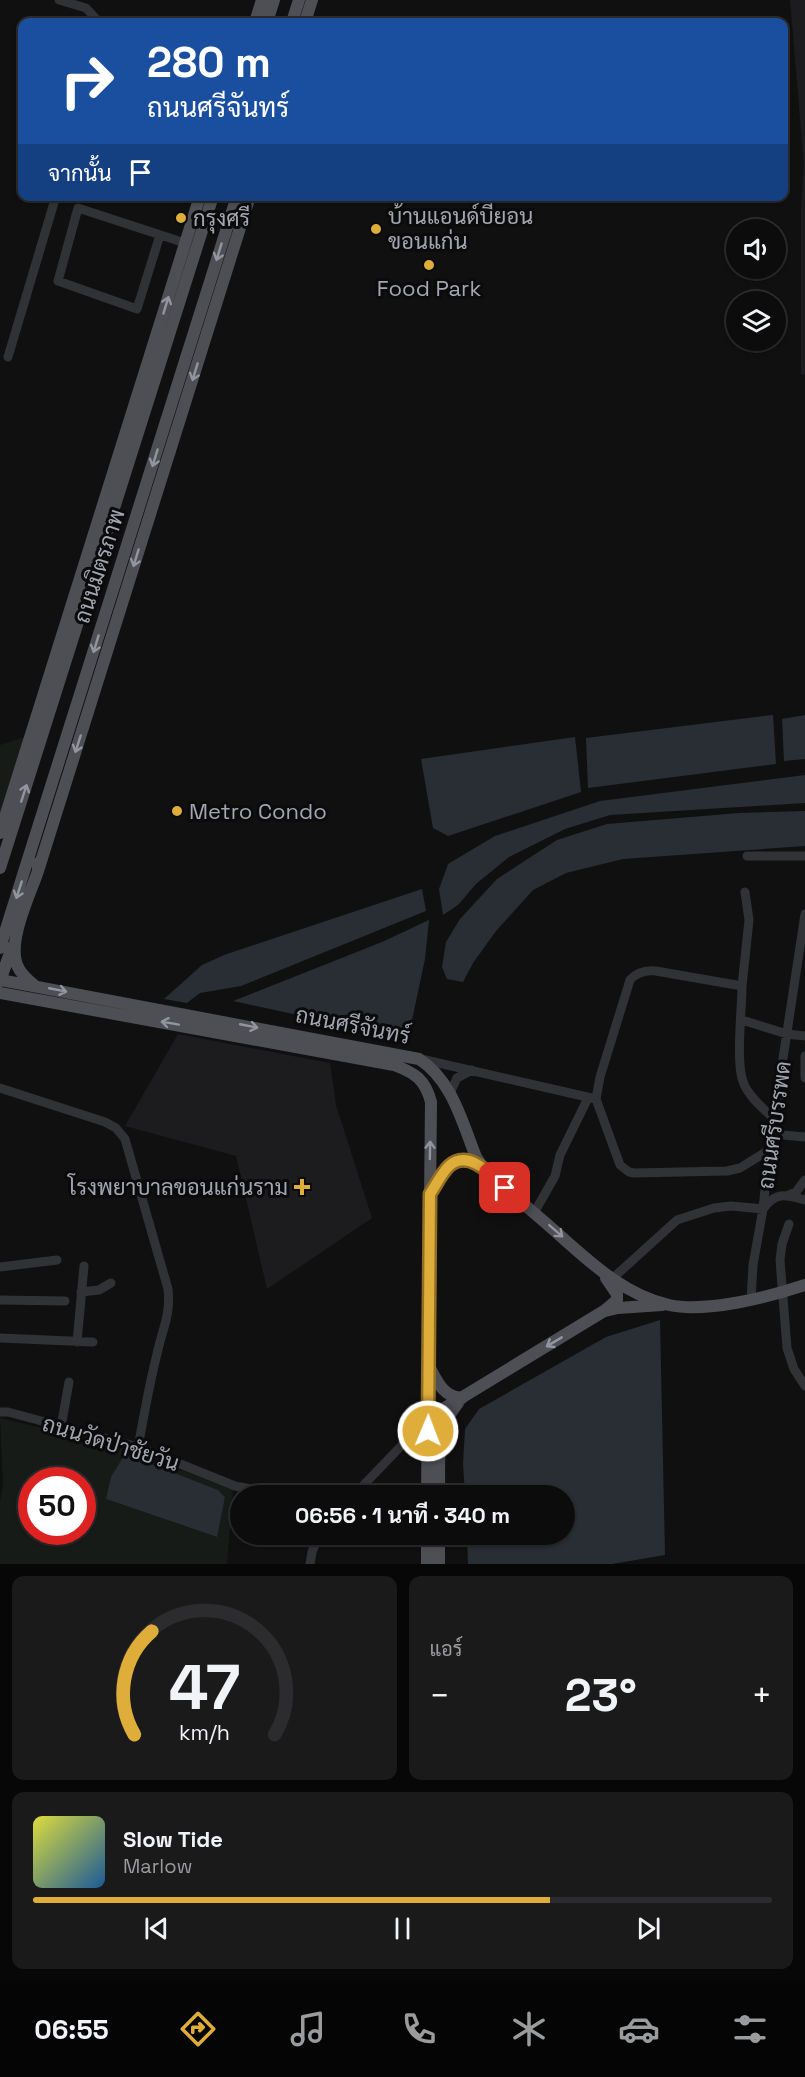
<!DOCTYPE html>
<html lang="th">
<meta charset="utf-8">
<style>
body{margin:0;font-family:"Space Grotesk",Sarabun,sans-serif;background:#1a1a1b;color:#f1f3f6;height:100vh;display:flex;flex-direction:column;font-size:22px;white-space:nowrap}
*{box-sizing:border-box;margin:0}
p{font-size:20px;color:#9a9b9d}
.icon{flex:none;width:33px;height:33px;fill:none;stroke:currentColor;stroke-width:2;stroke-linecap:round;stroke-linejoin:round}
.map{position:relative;height:1564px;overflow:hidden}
.side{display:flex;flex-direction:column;gap:12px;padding:12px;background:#070707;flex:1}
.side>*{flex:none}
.hud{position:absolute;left:18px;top:18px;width:770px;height:183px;border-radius:12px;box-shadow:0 2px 4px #0004,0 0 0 2px #2c2c2e;background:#1a4fa0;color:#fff;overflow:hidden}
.controls{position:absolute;left:726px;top:219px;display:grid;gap:12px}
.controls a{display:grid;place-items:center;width:60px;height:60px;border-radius:50%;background:#0c0c0d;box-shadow:0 2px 4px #0004,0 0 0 2px #2c2c2e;font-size:30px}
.speed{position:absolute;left:18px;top:1467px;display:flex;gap:12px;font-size:30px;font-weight:700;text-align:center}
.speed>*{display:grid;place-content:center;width:78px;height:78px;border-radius:50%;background:#0c0c0d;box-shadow:0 2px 4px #0004,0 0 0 2px #2c2c2e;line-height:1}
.speed .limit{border:9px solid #d22;background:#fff;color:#111}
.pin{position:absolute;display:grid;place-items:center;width:51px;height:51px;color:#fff;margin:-26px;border-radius:12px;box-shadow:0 3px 9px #0006}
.me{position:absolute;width:66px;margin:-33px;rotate:1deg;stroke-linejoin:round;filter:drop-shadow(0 0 4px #0008)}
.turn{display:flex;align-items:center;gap:21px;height:126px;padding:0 30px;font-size:27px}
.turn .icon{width:78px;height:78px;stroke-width:2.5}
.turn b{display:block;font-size:42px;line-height:51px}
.then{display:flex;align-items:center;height:57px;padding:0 30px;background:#0003;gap:12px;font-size:22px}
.big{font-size:45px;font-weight:700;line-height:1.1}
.side .tile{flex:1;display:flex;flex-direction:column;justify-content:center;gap:9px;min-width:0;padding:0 21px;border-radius:12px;background:#1a1a1b}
.side .dial{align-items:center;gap:0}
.dial svg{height:156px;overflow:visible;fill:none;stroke:#2c2c2e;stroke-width:7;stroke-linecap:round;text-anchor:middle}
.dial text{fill:#f1f3f6;stroke:none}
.song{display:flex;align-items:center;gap:18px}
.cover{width:72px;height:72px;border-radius:9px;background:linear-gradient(135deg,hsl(60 70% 55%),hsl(210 70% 35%))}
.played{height:6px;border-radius:3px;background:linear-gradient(90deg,#dfad3a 70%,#2c2c2e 70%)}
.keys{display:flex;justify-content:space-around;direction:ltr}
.heat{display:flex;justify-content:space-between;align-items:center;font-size:33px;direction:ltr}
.side .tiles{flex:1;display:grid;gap:12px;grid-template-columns:1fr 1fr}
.tile:last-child{grid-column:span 2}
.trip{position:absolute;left:230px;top:1485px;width:345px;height:60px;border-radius:30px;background:#0c0c0d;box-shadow:0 2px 4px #0004,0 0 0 2px #2c2c2e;font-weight:700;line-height:60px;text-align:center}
.dock{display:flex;height:96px;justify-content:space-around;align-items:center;background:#050505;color:#9a9b9d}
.dock .icon{width:42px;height:42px}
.dock .on{color:#dfad3a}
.dock b{font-size:27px;color:#f1f3f6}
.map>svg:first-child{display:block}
.built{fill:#1c1c1e}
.green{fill:#171b18;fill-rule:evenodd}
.water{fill:#282e33}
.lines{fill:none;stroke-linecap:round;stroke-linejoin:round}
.minor{stroke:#313236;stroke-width:9}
.major{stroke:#4e4f55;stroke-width:12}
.oneway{stroke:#92959f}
.route-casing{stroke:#917026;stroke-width:15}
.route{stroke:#dfad3a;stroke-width:10}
.poi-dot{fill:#dfad3a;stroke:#0b0b0c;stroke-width:2}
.labels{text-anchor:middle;stroke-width:6;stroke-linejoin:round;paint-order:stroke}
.poi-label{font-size:22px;fill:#a3a6b1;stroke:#0b0b0c;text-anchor:start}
.street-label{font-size:22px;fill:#a3a6b1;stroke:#0b0b0c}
</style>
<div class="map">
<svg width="805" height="1564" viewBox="0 0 805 1564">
<rect width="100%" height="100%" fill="#101011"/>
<path class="built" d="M790,0h15v375l-4,-1v-166l3,-42z
M178,1034l152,29 6,42 36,113 -105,71 -31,-133 -111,-30z"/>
<path class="green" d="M25,737l-25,79v-71z
M0,1418l121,29 112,43 -6,74h-227v-62l3,-19zM32,1480h50v52h-50zM218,1490l7,6 -9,41 -110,-38z"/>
<path class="water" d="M773,715l3,49 -188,24 -2,-50z
M805,715v44l-21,2 -2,-42z
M575,737l6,55 -133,44 -15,-8 -12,-69z
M805,775v28l-195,12 -45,14 -56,28 -33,27 -18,21 -15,10 -4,-26 9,-25 47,-28 105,-35z
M805,811v35l-182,13 -57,14 -33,17 -37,41 -23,32 -10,19 -16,-3 -5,-12 4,-25 14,-23 37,-40 60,-39 50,-16 132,-11z
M422,889l4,22 -185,75 -41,7 -13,10 -23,-4 38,-34 22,-10z
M429,920l-4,39 -17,80 -175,-38 149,-59z
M660,1320l5,235 -53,9h-144l-1,-29 97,-1v-38l-99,-1 -2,-32 2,-34 14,-20 127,-72z
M125,1454l93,36 7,7 -8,40 -111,-38 5,-22z"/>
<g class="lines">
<path class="minor" d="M59,0l27,8 13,14
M160,235l-23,74 -79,-28 20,-73 107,35
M8,357l48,-161
M747,856h58
M742,986l7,-66 -4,-28
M742,1020l45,14 18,2
M805,1056v22
M421,1059l175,40
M0,1088l105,34 11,6 9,11 43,150c3,27 -6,40 -11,65 -8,31 -13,62 -19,93
M450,1093l7,-15 15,-8
M772,1134l33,3
M769,1150l-29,18 -13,3 -93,2 -5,-1 -9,-7 -24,-66 4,-22 30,-97c7,-8 15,-10 26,-9l86,15c0,24 -7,79 2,98 5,13 20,25 30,35
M789,1195l7,-3 9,-12
M534,1213l21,-37 5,-21 28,-57
M789,1224l-7,20 -2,16 7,88 7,21 11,17
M0,1267l57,-7
M613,1278l64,-58 37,-12 17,-2 32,3c13,-18 23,-14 42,-9
M81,1292l18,-2 12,-7
M0,1300l65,1
M751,1300l2,-35 10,-56 6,-59 36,-236
M0,1338l93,4
M77,1342l7,-76
M0,1412h8l130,35 97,39 56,10
M61,1427l8,-45
M353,1496l75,-78
M310,1564l2,-12 7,-18"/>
<path class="major" d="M255,22l7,-22
M267,22l7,-22
M292,22l7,-22
M305,22l7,-22
M0,833l200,-637
M0,868l213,-672
M38,871l212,-675
M0,948l237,-752
M0,980l419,79c33,21 43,63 57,98l6,9c21,21 44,40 66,59 36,31 72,69 121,80 38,8 100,-8 136,-20
M0,981l12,-34
M34,985c-6,-5 -13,-11 -16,-18 -12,-24 12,-72 20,-96v-8
M0,993l394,72c21,8 31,14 37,37l-4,394
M431,1193c14,-22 22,-41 51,-27
M605,1311l13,-3 44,-3
M429,1366c8,15 14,31 33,32
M428,1418l176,-107 13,-11v-6l-11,-16
M439,1496c1,-36 -5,-64 19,-93
M427,1564v-30
M439,1564v-30"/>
</g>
<defs><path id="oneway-shaft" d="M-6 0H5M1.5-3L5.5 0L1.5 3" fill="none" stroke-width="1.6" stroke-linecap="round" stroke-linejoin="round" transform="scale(1.5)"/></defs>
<g class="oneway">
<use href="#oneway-shaft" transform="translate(219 252) rotate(107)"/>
<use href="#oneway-shaft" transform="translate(166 305) rotate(-73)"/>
<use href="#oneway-shaft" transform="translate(195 372) rotate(107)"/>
<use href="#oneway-shaft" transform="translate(155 458) rotate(107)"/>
<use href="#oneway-shaft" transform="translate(136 558) rotate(107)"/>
<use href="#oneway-shaft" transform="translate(96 644) rotate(107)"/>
<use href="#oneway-shaft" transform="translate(78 744) rotate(108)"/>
<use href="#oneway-shaft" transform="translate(24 793) rotate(-72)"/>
<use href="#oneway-shaft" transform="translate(19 890) rotate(108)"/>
<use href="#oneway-shaft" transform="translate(58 990) rotate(11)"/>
<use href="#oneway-shaft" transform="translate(170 1023) rotate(-170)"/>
<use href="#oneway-shaft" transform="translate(249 1026) rotate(11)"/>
<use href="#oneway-shaft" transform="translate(430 1150) rotate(-89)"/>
<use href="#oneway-shaft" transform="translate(556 1231) rotate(41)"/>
<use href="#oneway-shaft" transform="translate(554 1342) rotate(149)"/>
</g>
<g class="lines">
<defs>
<path id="route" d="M428,1431l2,-237c6,-9 11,-20 19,-28 20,-18 43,10 56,22"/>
</defs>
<use href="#route" class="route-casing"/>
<use href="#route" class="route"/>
</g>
<g class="poi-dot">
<circle cx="181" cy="218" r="6"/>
<circle cx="376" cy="229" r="6"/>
<circle cx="429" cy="265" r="6"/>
<circle cx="177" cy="811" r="6"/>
<path d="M299 1178h6v6h6v6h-6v6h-6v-6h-6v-6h6z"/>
</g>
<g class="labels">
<g class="poi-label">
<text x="388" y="224">บ้านแอนด์บียอน<tspan x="388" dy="25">ขอนแก่น</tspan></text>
<text x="193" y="226">กรุงศรี</text>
<text x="429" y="296" text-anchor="middle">Food Park</text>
<text x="189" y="819">Metro Condo</text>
<text x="288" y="1195" text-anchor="end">โรงพยาบาลขอนแก่นราม</text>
</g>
<g class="street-label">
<text transform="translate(99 566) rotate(-72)" y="8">ถนนมิตรภาพ</text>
<text transform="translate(353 1025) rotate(11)" y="8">ถนนศรีจันทร์</text>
<text transform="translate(774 1125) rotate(-82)" y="8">ถนนศรีบรรพด</text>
<text transform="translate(111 1443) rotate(17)" y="8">ถนนวัดป่าชัยวัน</text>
</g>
</g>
</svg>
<div class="controls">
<a><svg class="icon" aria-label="sound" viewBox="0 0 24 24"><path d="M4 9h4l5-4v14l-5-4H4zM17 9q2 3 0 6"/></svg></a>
<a><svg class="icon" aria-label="layers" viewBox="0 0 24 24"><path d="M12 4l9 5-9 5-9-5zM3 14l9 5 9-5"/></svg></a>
</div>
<div class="speed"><div class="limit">50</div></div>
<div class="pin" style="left:505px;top:1188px;background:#d93025"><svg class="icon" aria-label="arrive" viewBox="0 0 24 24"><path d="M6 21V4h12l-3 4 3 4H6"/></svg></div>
<svg class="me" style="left:428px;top:1431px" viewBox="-20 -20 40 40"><circle r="17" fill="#dfad3a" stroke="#fff" stroke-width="3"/><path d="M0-11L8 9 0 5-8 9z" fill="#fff"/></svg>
<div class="trip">06:56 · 1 นาที · 340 m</div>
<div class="hud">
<div class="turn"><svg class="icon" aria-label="right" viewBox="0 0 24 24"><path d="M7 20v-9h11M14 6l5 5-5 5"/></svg><div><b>280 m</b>ถนนศรีจันทร์</div></div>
<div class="then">จากนั้น<svg class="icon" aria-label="arrive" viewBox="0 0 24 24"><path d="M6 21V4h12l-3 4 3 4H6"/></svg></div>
</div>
</div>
<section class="side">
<div class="tiles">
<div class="tile dial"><svg viewBox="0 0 100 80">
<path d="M14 69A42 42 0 1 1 86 69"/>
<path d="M14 69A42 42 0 0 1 23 16" stroke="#dfad3a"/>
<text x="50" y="56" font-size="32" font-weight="700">47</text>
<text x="50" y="72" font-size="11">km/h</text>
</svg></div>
<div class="tile"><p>แอร์</p>
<div class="heat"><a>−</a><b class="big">23°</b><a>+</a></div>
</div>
<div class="tile">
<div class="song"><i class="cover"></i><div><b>Slow Tide</b><p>Marlow</p></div></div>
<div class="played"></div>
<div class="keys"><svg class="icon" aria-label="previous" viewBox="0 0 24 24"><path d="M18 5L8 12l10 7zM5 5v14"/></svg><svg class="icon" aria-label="pause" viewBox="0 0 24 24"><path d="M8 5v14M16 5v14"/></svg><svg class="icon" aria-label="next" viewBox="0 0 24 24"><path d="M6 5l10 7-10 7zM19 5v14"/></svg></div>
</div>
</div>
</section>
<nav class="dock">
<b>06:55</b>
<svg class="icon on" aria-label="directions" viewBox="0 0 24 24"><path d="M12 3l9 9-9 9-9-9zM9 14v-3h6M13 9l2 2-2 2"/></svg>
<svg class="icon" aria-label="music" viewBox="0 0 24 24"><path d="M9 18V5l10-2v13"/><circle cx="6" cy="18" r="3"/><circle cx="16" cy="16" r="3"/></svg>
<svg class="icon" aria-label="phone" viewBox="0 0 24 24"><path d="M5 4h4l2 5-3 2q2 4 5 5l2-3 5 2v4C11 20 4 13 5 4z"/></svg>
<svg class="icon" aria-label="climate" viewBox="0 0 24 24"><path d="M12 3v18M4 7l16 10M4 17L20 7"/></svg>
<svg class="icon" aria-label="car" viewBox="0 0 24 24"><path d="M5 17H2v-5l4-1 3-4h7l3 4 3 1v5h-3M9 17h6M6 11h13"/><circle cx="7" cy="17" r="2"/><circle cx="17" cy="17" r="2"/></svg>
<svg class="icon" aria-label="filters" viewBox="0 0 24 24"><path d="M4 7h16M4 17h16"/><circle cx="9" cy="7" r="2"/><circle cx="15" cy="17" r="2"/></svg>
</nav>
